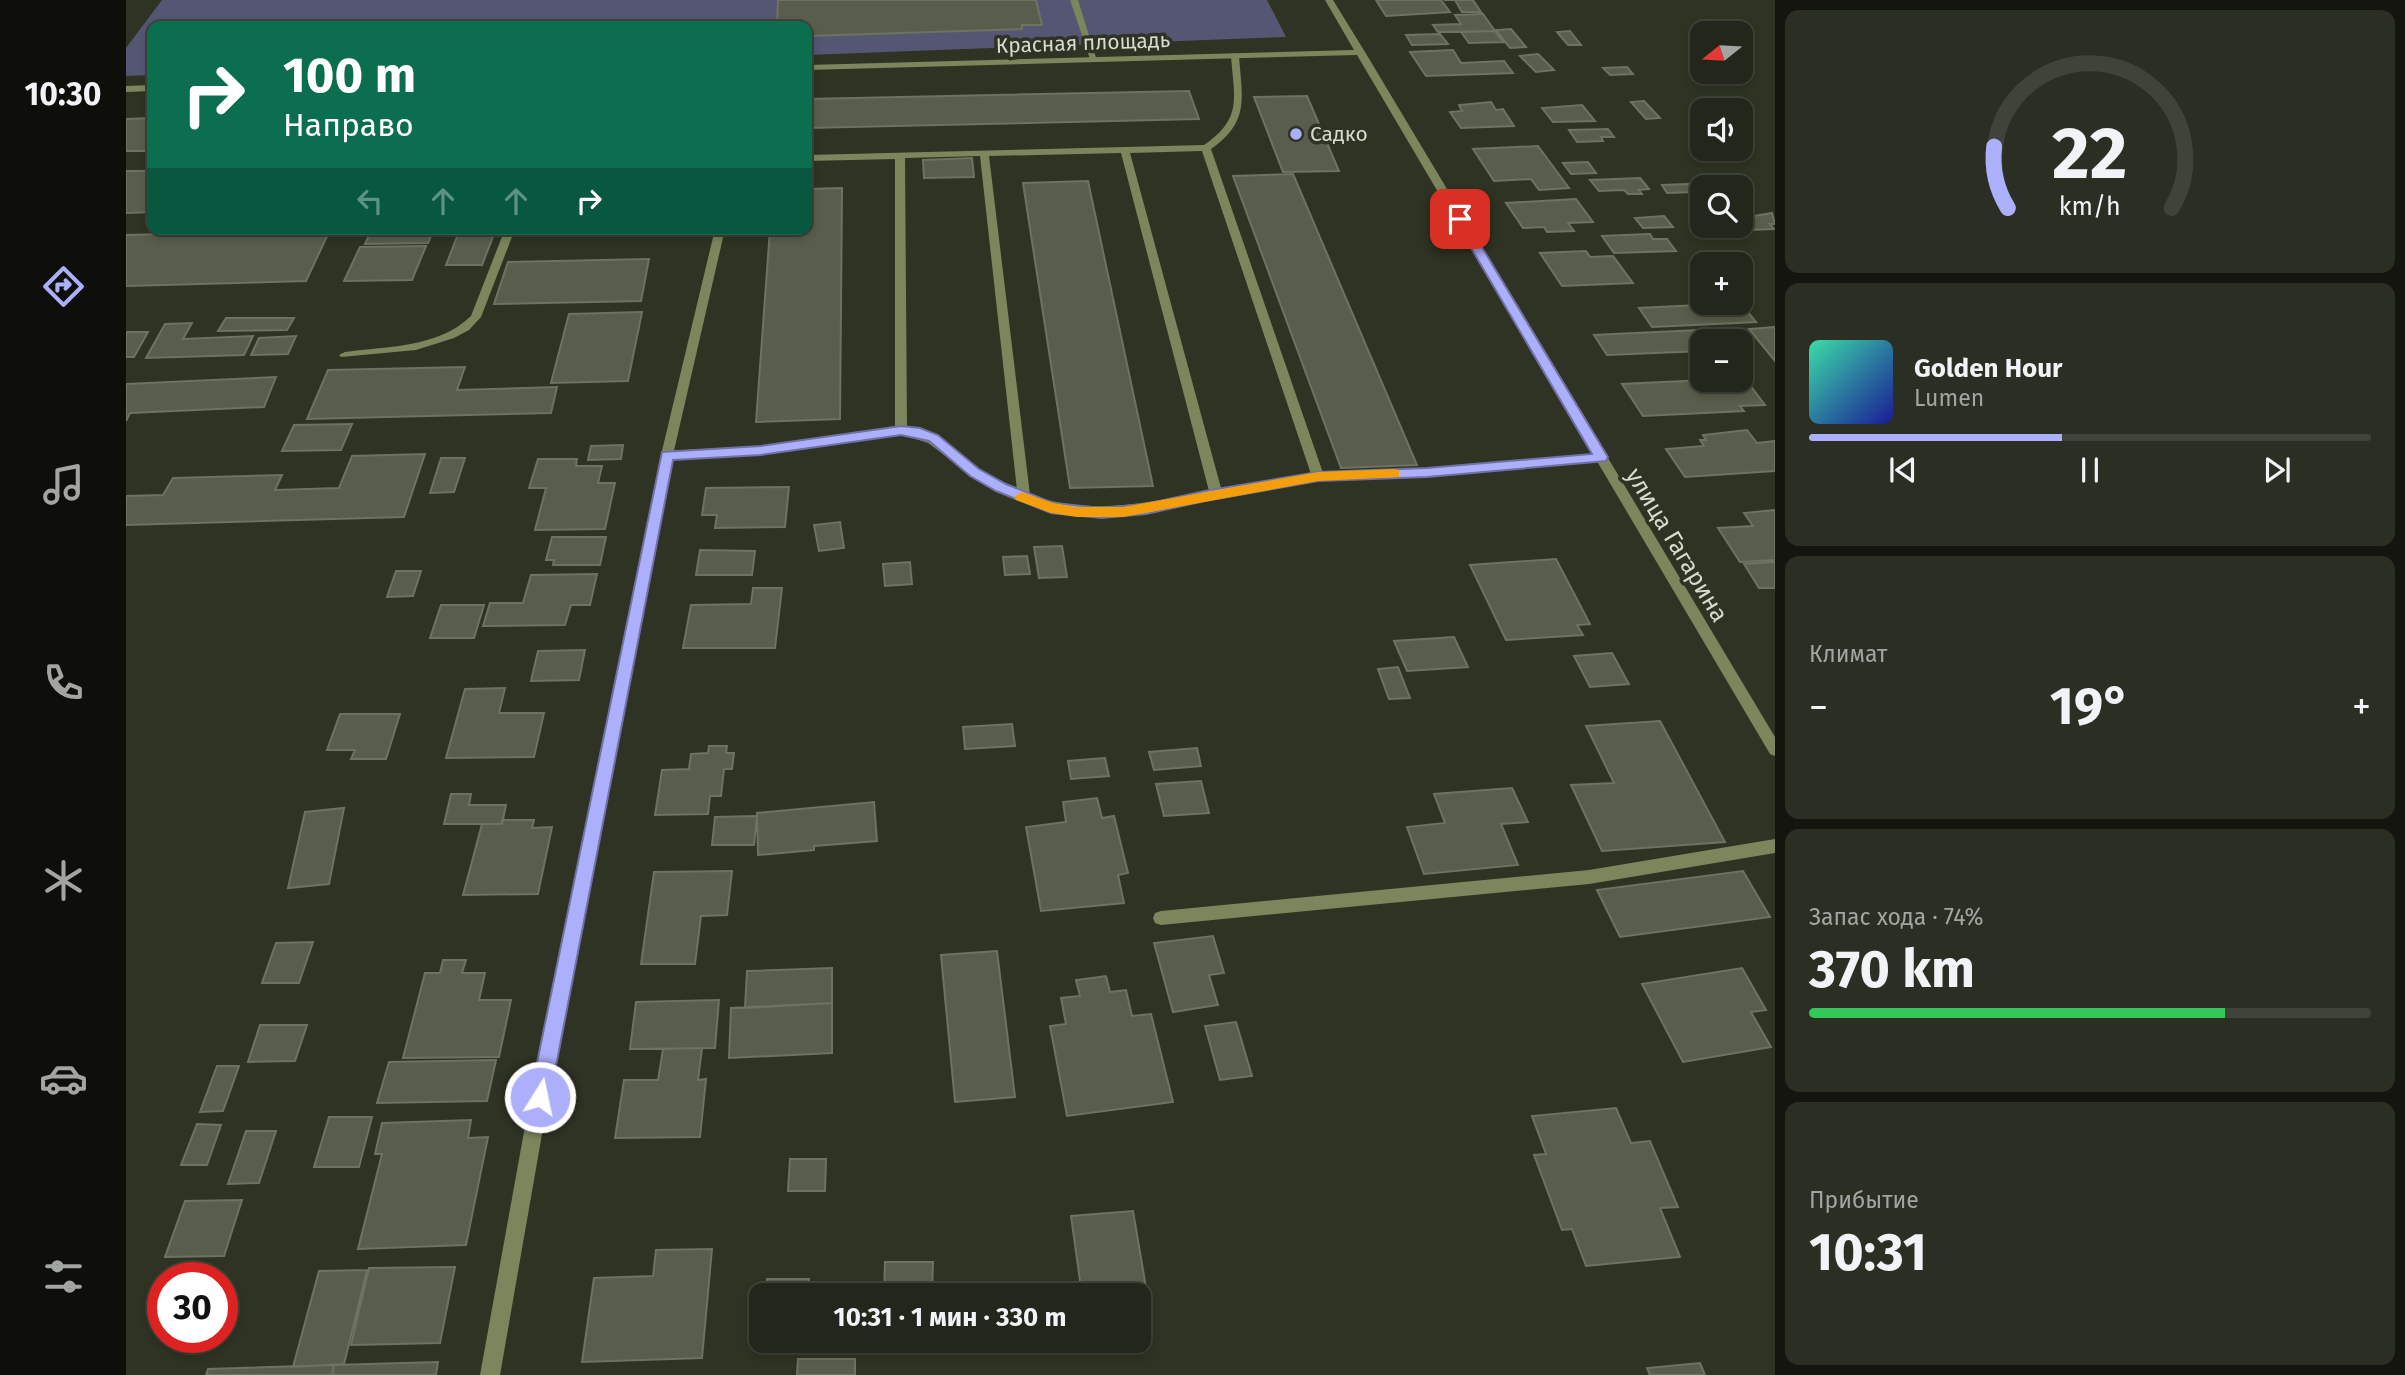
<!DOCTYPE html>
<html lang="ru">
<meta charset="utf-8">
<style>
body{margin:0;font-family:"Fira Sans",sans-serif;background:#2b2e23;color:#f1f3f6;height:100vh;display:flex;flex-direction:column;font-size:26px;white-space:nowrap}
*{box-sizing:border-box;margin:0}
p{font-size:23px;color:#a3a5a2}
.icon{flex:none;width:38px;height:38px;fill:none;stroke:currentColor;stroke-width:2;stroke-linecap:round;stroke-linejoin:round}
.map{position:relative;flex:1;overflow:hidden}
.panel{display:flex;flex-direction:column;gap:10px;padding:10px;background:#13150e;width:630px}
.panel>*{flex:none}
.guide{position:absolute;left:21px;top:21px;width:665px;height:214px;border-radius:14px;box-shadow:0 4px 10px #0003,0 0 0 2px #404339;background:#0b6e4f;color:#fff;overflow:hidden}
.needle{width:46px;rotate:252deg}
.buttons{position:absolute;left:1564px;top:21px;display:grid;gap:14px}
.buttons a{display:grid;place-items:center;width:63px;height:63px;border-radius:14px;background:#23261a;box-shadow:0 4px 10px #0003,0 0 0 2px #404339;font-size:35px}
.speed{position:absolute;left:21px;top:1262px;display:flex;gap:14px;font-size:35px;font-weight:700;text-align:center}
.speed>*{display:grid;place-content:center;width:91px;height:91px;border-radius:50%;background:#23261a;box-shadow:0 4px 10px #0003,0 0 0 2px #404339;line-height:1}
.speed .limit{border:10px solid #d22;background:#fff;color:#111}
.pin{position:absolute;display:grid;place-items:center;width:60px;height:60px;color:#fff;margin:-30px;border-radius:14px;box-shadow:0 4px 10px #0006}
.me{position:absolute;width:77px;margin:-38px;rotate:10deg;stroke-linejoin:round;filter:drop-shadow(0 0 5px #0008)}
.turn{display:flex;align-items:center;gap:24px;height:147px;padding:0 21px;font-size:32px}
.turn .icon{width:91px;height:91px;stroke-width:2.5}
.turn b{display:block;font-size:49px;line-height:60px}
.lanes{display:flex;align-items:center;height:66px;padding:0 21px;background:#0003;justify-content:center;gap:35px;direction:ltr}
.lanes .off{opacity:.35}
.big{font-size:52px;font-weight:700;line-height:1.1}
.panel .tile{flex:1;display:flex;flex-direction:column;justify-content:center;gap:10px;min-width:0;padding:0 24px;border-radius:14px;background:#2b2e23}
.panel .dial{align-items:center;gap:0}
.dial svg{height:182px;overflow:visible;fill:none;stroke:#404339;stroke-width:7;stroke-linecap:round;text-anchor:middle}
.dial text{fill:#f1f3f6;stroke:none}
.song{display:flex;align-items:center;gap:21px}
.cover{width:84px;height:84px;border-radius:10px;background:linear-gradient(135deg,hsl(160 70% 55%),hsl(240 70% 35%))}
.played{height:7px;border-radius:4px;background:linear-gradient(90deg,#acaffb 45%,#404339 45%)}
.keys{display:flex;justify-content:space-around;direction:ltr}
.heat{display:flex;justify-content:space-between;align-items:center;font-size:38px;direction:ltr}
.charge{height:10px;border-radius:5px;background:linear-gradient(90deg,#34c759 74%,#404339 0)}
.trip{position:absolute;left:623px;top:1283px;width:402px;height:70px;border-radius:14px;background:#23261a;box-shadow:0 4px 10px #0003,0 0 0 2px #404339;font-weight:700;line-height:70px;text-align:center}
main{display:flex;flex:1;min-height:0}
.tabs{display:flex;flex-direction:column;width:126px;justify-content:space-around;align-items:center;background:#0e0f0a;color:#a3a5a2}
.tabs .icon{width:49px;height:49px}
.tabs .selected{color:#acaffb}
.tabs b{font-size:32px;color:#f1f3f6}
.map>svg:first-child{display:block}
.green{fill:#545674}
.building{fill:#595d4b;stroke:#6e7260;stroke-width:2}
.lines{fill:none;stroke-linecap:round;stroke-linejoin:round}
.lane{fill:#7c865d;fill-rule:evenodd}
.street{fill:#7c865d;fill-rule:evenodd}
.route{fill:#acaffb;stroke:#7072a3;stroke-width:2}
.slow{fill:#f59e0b}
.poi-dot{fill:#acaffb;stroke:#2f3323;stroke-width:2.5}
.labels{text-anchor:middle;stroke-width:7;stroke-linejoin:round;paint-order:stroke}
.far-street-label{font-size:21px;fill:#d7dacf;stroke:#2f3323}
.far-poi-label{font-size:21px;fill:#d7dacf;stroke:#2f3323;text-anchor:start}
.street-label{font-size:24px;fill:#d7dacf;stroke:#2f3323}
</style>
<main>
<nav class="tabs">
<b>10:30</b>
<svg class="icon selected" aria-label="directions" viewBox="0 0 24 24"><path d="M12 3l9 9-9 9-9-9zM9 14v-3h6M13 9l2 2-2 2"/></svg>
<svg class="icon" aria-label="music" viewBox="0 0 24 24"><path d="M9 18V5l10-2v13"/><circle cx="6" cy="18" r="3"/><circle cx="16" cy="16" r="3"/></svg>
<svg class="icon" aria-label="phone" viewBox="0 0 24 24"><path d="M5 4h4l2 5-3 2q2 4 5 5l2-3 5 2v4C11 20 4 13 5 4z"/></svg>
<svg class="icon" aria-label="climate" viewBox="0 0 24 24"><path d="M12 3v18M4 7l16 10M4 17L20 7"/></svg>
<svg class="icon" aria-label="car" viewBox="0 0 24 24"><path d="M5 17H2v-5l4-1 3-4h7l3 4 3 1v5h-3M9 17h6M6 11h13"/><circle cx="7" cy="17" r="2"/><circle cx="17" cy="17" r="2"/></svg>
<svg class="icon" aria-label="filters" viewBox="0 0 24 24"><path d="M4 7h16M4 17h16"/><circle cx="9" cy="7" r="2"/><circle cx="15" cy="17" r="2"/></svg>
</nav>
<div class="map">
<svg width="1649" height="1375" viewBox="0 0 1649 1375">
<rect width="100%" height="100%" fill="#2f3323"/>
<path class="green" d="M36,0h1105l19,37 -479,18v-29h-655v49l-26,1v-28z"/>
<path class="building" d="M652,0h258l6,25h-20v4l-215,7v-10h-30z
M1250,0h65l9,12 -64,4z
M1318,0h29l8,12h-19l-7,-12z
M1357,14l12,17 -57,1 -5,-7 28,-1 -6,-9z
M1385,29l15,18 -16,1 -14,-18z
M1369,31l8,11 -34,1 -8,-11z
M1444,31l11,14h-13l-11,-13z
M1314,34l8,10 -36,1 -6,-10z
M1327,50l8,13 43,-2 9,12 -87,3 -16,-24z
M1412,54l16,16 -18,2 -16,-16z
M1501,67l6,7 -23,1 -7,-7z
M1063,91l10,28 -392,9v-29z
M1181,96l32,75 -56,1 -29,-75z
M1518,101l16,17 -14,1 -15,-17z
M1365,102l5,8 7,-1 11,17 -53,2 -11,-16 12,-1 -3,-6z
M1456,105l13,16 -42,1 -11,-14z
M26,118v33h-26v-32z
M1482,129l6,8h-13l2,4 -26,1 -8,-12z
M1412,146l31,42 -30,2 -8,-11 -37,2 -21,-32z
M846,158l2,19 -50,1 -1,-18z
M1462,162l8,11 -25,1 -8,-11z
M0,171h26v41l-26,1z
M1167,174l124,291 -76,3 -108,-292z
M1514,178l9,11 -10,1 3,4h-14l-4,-4 -25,1 -9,-11z
M962,181l65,305 -83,2 -47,-305z
M1563,184l6,8 -28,1 -5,-8z
M716,188l-2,231 -84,3 14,-193h37v-40z
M1450,199l17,23 -25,1 6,8 -27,1 -3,-5 -21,1 -17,-25z
M1646,213l3,11h-5l4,5 -25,1 -8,-8v-4z
M1538,216l9,11 -30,1 -8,-10z
M246,229h62l-6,14 -63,1z
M334,229h36l-14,36h-36z
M204,230l-24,51 -180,5v-51z
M1524,234l3,5h14l9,12 -62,2 -12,-17z
M300,246l-14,34 -68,1 16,-34z
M1460,251l4,6 23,-1 20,27 -71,3 -22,-33z
M523,259l-8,42 -147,3 14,-42z
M1615,303l15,19 -104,5 -13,-19z
M516,312l-14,69 -77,2 18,-69z
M100,318h68l-7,12 -69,1z
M66,323l-9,16 70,-3 -9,19 -98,3 19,-34z
M1649,327v34l-26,-32z
M1573,330l8,11h-4v10l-96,4 -13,-20z
M0,332h22l-14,25h-8z
M170,336l-8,18 -37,1 8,-17z
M339,367l-8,23 100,-3 -6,26 -244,6 21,-49z
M150,377l-12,30 -134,6 -4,8v-37z
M1580,380h14l3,3 24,-2 18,24 -25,1 4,5 -101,5 -21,-32z
M226,424l-11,26 -59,1 12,-26z
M1621,430l10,13 18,-2v30l-90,6 -19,-28 38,-3 -4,-6h6l-3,-5z
M497,445l-2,14 -33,1 3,-14z
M299,454l-21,63 -278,8v-29l37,-1 10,-17 109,-3 -7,15 64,-2 13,-32z
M315,458h24l-11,34 -24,1z
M412,459h39l-1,7h26l-4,17h17l-10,46 -70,1 11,-42h-17z
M663,487l-4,40 -70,1 2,-13h-15l4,-27z
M1649,510v50l-35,2 -22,-34 35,-2 -9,-13z
M714,522l4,26 -25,3 -5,-26z
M426,537h54l-6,28h-47l1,-5h-8z
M936,546l5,31 -28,1 -5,-31z
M574,550l55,1 -3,24h-56z
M901,556l3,18 -25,1 -2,-18z
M1430,559l34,65 -13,1 6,10 -77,5 -36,-75z
M784,562l2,22 -27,2 -2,-22z
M1649,562v26h-16l-15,-24z
M270,571h25l-8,25 -26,1z
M471,574l-7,31h-19l-6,20 -82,1 7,-23h33l8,-28z
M627,588h29l-7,60h-92l8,-43 60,-1z
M315,605h43l-10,33h-44z
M1328,637l14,30 -61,4 -13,-30z
M459,650l-6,30 -48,1 7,-30z
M1486,653l17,31 -39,3 -16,-31z
M1272,667l12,31 -21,1 -11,-30z
M379,688l-6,25h45l-10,44 -88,1 19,-69z
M214,714h60l-14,45h-35l4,-9h-28z
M1534,721l65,121 -123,9 -31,-66 43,-2 -28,-57z
M886,724l3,22 -50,3 -2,-22z
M583,746h18l-1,7h8l-2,16h-8l-3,27h-11l-2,18 -53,1 7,-45 27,-1 2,-15 17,-1z
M1071,748l4,18 -47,4 -5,-18z
M979,758l4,18 -38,3 -3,-18z
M1075,781l8,32 -45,3 -8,-32z
M1386,788l16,34 -27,2 17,41 -94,9 -17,-47 38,-4 -11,-29z
M325,794h20l-2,11h37l-4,19h-58z
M971,798l5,20 12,-2 14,57 -10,2 6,28 -83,8 -15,-84 40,-5 -3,-20z
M748,802l3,39 -63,5v4l-56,5 -1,-42z
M218,808l-15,76 -41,4 17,-76z
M631,816l-3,29h-42l3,-28z
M376,820h32l-2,8 20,-1 -14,67 -75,1 19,-71h20z
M606,871l-5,44 -26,1 -6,48h-54l13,-92z
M1617,871l27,46 -150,20 -23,-47z
M1087,936l11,37 -15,2 9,30 -45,7 -19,-69z
M187,942l-14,41h-37l14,-40z
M871,951l18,146 -60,5 -14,-147z
M317,960h23l-4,13h23l-6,27h32l-12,57 -96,1 22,-85h15z
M706,968v35l-87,5 2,-37z
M1616,968l24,42 -15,2 20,35 -88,15 -41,-78z
M980,976l4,16 16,-2 6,26 19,-2 22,88 -106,14 -17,-90 16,-2 -5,-26 19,-2 -4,-16z
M593,1000l-4,48 -85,1 6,-47z
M706,1003v50l-103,5 2,-50z
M1110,1022l16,54 -32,4 -15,-54z
M134,1025h47l-12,36 -47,1z
M576,1048l-4,32 8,-1 -6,58 -85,1 9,-58h34l5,-31z
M370,1060l-9,41 -110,2 12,-41z
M91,1066h22l-16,45 -23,1z
M1490,1108l15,35 19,-2 28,66 -18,1 20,49 -94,9 -14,-37 -10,1 -28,-75 12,-1 -14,-38z
M203,1117h43l-13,50h-45z
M345,1120l-3,18 20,-1 -22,108 -108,4 24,-95h-7l7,-31z
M71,1124l24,1 -14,40h-26z
M120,1131h30l-17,52 -31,1z
M664,1159h36l-1,32h-37z
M116,1200l-18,56 -59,1 20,-56z
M1007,1211l18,106 -12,1v-23h-57l-11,-79z
M586,1249l-10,109 -120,4 12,-84 59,-2 3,-26z
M759,1262h48l-1,33h-48z
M329,1267l-15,76 -89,2 18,-77z
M241,1270l-23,94 -51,3 26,-96z
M641,1279h42l-1,16h-42z
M672,1359h57v16h-58z
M312,1362l-2,13h-104l2,-10z
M1574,1363l5,12h-55l-3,-7z
M208,1365l-2,10h-126l2,-6z"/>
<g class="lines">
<path class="lane" d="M944,0h8l19,61 -7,-2z
M1109,53l4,3c3,42 11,66 -28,93l112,324 104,-5 174,-14 6,4 -2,3 -178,15 -109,5 -180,32 -43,3 -46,-6 -29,-9 -39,-19 -53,-39 -27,-9 -125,19 -113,5v-6l4,-1 109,-6 119,-18v-268l-88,2v-6l397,-10c39,-27 30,-47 27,-89zM1076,151l109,323 -90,14 -91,-335zM995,153l88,338c-64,12 -115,25 -179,4l-41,-339zM854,156l37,334 -34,-18 -47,-35 -29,-10 -2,-269z
M379,229h10l-34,88 -12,13 -15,8 -38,12 -75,7 -2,-2 6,-3c43,-6 93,-4 126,-36z
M455,229h139l4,3 -5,3 -121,2z
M1649,839v14l-186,31 -428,41 -6,-2 -2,-5 2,-5 6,-2 428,-41z"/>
<path class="street" d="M1199,0h8l32,52 410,685v19l-5,-2 -413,-699 -550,15v-5l547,-15z
M26,85v6l-26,1v-6z
M589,229h10l-52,226 -120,616 -53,304h-20l55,-304 126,-616z"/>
</g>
<path class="route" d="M1334,216l5,3 143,238 -2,4 -179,16 -109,4 -113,20 -59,13 -44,4 -51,-5 -55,-22 -26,-15 -41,-35 -28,-6 -140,20 -88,5 -123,637 -3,7 -7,3 -7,-3 -3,-7 132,-645 99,-6 140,-20 19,2 18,7 41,34 27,15 47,19 49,5 44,-4 59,-13 113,-19 109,-4 165,-14 -138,-235z"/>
<path class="slow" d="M1268,469l5,1v7l-81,4 -195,36h-46l-26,-4 -35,-13 -2,-3 7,-5 32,11 24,4h46l195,-35z"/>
<circle class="poi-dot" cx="1170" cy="134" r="7"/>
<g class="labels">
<g class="far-street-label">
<text transform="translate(957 43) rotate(-2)" y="7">Красная площадь</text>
</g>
<g class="far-poi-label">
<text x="1184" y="141">Садко</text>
</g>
<g class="street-label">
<text transform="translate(1551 545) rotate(59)" y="8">улица Гагарина</text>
</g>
</g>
</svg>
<div class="buttons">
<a><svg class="needle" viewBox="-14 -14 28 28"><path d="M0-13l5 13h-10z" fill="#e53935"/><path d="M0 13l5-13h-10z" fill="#a3a5a2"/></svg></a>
<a><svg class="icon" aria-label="sound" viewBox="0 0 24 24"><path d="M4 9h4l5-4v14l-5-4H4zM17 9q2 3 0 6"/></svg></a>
<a><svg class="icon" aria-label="search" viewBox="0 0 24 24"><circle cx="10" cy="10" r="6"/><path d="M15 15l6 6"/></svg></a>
<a>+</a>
<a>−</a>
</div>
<div class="speed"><div class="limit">30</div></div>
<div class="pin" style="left:1334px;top:219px;background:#d93025"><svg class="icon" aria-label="arrive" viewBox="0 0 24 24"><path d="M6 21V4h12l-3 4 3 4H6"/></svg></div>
<svg class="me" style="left:414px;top:1097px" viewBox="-20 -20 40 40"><circle r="17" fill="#acaffb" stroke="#fff" stroke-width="3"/><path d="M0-11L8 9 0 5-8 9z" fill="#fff"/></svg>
<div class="trip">10:31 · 1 мин · 330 m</div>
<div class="guide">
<div class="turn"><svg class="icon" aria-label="right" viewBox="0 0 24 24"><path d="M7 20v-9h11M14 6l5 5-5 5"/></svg><div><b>100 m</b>Направо</div></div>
<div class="lanes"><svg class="icon off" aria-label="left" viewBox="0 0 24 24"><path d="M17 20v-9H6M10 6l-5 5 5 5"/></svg><svg class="icon off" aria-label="ahead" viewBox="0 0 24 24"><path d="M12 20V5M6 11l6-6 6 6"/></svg><svg class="icon off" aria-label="ahead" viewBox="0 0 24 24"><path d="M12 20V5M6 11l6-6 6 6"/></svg><svg class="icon" aria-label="right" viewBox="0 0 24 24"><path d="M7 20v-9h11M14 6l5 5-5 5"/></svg></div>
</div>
</div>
<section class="panel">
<div class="tile dial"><svg viewBox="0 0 100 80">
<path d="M14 69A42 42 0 1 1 86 69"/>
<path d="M14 69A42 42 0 0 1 8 42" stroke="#acaffb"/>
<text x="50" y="56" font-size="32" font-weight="700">22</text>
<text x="50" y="72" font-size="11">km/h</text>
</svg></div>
<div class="tile">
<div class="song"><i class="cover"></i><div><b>Golden Hour</b><p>Lumen</p></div></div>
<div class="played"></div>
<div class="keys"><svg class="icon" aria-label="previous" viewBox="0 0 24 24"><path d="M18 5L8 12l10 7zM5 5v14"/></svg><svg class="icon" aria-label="pause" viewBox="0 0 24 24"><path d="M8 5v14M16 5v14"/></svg><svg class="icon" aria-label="next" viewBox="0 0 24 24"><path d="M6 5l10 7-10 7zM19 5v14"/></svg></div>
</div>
<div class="tile"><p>Климат</p>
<div class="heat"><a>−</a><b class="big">19°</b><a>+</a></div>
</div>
<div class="tile"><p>Запас хода · 74%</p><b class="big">370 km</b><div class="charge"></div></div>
<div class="tile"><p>Прибытие</p><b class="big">10:31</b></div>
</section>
</main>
